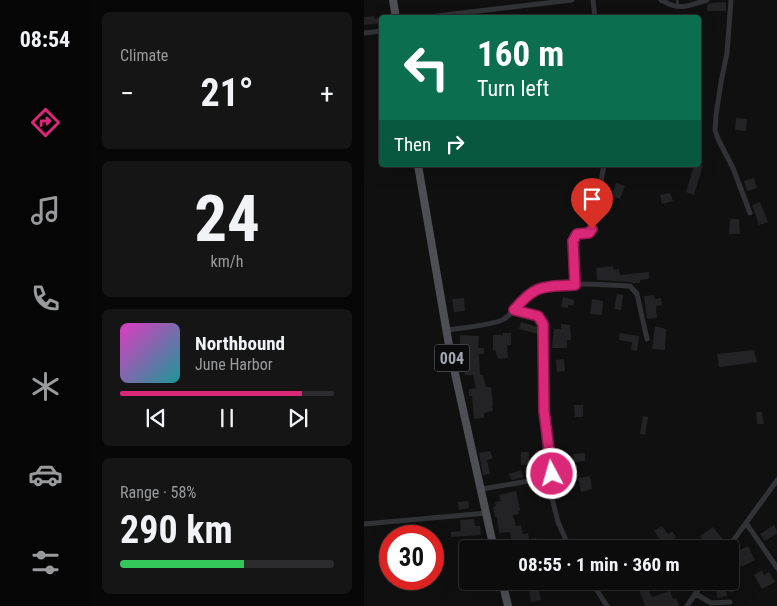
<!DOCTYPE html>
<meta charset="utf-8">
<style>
body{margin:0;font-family:"Roboto Condensed",sans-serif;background:#151516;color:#f1f3f6;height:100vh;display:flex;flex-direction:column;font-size:19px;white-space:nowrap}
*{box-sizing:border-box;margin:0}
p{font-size:16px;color:#9a9b9d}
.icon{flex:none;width:28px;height:28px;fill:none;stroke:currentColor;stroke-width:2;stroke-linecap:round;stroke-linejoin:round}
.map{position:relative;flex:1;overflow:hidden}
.drawer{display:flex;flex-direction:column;gap:12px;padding:12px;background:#070707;width:274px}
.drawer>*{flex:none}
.top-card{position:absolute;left:15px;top:15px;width:322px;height:152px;border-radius:5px;box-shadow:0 5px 20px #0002,0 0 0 1px #2c2c2e;background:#0b6e4f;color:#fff;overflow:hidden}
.speed{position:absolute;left:15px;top:525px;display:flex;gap:10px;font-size:25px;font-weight:700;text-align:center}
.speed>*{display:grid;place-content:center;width:65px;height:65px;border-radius:50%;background:#0c0c0d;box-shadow:0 5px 20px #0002,0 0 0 1px #2c2c2e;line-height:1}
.speed .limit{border:8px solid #d22;background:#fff;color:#111}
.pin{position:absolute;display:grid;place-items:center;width:42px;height:42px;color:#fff;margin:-51px -21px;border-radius:50% 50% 50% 0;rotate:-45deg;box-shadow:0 0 5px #0007}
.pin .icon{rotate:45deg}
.me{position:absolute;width:55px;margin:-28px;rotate:354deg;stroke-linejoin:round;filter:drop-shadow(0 0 4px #0008)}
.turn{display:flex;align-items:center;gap:18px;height:105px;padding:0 15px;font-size:22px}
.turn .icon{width:65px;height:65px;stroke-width:2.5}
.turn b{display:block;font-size:35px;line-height:42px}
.then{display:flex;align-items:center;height:48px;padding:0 15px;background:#0003;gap:10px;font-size:19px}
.big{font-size:38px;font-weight:700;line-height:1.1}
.drawer .tile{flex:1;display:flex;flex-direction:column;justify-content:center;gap:8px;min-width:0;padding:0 18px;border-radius:8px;background:#151516}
.drawer .dial{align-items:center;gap:0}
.dial b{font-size:65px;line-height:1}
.song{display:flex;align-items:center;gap:15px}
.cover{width:60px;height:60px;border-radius:8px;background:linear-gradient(135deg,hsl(310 70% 55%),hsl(180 70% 35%))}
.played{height:5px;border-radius:2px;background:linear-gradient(90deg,#db2777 85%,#2c2c2e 85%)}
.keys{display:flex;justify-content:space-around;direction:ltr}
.heat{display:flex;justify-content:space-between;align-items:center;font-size:28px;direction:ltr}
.charge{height:8px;border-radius:4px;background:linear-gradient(90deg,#34c759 58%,#2c2c2e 0)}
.trip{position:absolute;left:95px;top:540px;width:280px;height:50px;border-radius:5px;background:#0c0c0d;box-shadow:0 5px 20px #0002,0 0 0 1px #2c2c2e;font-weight:700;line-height:50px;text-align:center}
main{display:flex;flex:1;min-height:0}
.dock{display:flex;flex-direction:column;width:90px;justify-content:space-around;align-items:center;background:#050505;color:#9a9b9d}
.dock .icon{width:35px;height:35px}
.dock .active{color:#db2777}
.dock b{font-size:22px;color:#f1f3f6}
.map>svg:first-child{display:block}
.building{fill:#232325}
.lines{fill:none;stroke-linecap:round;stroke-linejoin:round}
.service{stroke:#313236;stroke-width:2.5}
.minor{stroke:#313236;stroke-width:5}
.primary{stroke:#4d4f55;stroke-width:8}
.route-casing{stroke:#8e194d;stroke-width:12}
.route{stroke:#db2777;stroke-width:9}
.labels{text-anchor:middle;stroke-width:5;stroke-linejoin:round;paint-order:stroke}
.shield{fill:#0b0b0c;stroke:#757880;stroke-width:1}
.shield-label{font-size:16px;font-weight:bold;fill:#a2a6b2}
</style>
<main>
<nav class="dock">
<b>08:54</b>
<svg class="icon active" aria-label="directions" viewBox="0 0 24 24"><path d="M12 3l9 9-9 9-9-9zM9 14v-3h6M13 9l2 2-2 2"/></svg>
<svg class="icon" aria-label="music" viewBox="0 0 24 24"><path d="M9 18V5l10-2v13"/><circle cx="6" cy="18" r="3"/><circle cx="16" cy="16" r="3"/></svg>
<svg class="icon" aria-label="phone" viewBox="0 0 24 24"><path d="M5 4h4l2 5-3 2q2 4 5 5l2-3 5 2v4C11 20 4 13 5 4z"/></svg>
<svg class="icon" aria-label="climate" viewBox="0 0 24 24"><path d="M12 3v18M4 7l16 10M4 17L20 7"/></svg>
<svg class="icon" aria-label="car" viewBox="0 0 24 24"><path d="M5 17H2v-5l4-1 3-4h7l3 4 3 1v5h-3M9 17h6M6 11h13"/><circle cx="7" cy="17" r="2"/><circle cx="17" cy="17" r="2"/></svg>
<svg class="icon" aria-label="filters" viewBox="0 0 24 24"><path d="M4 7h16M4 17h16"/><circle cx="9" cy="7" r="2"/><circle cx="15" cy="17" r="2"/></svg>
</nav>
<section class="drawer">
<div class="tile"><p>Climate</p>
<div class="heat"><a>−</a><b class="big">21°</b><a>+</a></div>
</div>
<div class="tile dial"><b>24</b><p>km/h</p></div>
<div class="tile">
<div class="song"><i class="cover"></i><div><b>Northbound</b><p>June Harbor</p></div></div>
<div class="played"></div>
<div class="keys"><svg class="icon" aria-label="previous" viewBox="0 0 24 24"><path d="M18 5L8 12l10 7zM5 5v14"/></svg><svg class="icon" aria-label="pause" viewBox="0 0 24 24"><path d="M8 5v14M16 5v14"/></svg><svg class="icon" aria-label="next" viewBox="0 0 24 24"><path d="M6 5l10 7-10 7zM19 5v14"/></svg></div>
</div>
<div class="tile"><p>Range · 58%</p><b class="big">290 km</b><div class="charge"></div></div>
</section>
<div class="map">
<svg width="414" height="606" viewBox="0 0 414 606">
<rect width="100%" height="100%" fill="#101011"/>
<path class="building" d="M362,2v9h-19v-6l3,-2z
M10,16l1,3 7,-2v6l-18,2v-8z
M372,118l11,1 -1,12 -11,-1z
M330,165h9l-9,30 -8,-3z
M390,178l3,10 -10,3 -3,-10z
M252,183l9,3 -5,13 -8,-3z
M306,193l3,8 -11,3 -2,-9z
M396,202l8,20 -9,3 -7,-20z
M366,219h9l1,15h-11z
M249,266l1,4 5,-1 1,6 29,-3v7l-9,1v3h-7l-3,-1 -33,-2 -1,-12z
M253,294l6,1 -2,15 -7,-1z
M290,295l1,4 6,-1 1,7 -6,1 1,12 -10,1 -3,-23z
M199,297l11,3v5h-6v3l-7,-1z
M100,298l1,13 -11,1 -2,-13z
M228,299l11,2 -1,14 -12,-1z
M157,322l18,5v7l-20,-5z
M197,324l9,1 1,15h-4v8h-15l2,-19h7z
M291,326l11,3 -1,21 -13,-1z
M139,333h8v12h-4l1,13 -10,1 -3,-9h-2v-15h10z
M256,333l19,3 -2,15 -6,-1 1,-8 -13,-2z
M96,335l19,1 -1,12h6v6h-5l1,21h3l3,12h5l2,18h-1l1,6 -9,2v5l-10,1 -2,-23h-3v-7l7,-1 -3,-13h-8l-1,-5h4l-1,-25h-7z
M390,350l3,12 -38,5 -2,-13z
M200,359l1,12 -8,1 -1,-12z
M210,405h9v12h-8z
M392,412h6l2,12h-7z
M279,416l5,1 -3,18 -5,-1z
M126,451l3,7 -6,2 3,14 -7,1 -4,-22z
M157,452h8v13h-8z
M221,453v8l-11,1 -1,-8z
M157,470l3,7 -12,3 -3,-6z
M226,476l2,13 -11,3 -3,-14z
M152,491l4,19 -2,1 1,3 -6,1 3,11 5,-1 2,9 5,-1 1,6 7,-1 1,8 24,-7 2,4 -19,6h-31l-3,-17 -11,1 -2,-16h-2l-2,-10 3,-1 -1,-4 6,-1 -2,-6z
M104,501l1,7 -10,2 -1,-8z
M110,519l1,7h5l1,9 -30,2v-5l10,-1 -1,-11z
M410,525l4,8 -13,8 -5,-7z
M298,526l6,8 4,-3 4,6 -14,11 -5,-6 3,-3 -6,-8z
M349,527l11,14 -9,8h-6l-9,-13z
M384,546l7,14 -14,7 -7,-14z
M398,570l2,5 5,-3 6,10 -13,7 -8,-14z
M280,581h16l-13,6 5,10 18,-6 3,8 3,-1 3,8h-34l-8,-22z
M352,581h10v3h8l-1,8 -7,-1 1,5 -10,2z
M173,582l4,18 -10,2 -3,-18z"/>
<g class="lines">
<path class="service" d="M313,0l1,6
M324,543l5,6
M188,549l16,-4"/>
<path class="minor" d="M229,0l2,18
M297,0c18,11 27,6 46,0
M367,0l-4,53 -6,29 -5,33 -1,15 3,9 15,29 17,45
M56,18l152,-18
M0,33l18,-2
M211,285l-2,-44 4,-7 12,-1 3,-4 12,-64
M83,330c13,-2 48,-5 57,-11 12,-7 17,-23 30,-29 23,-10 71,-5 96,-4l7,8 10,45
M183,478l11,44 12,27
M118,489l65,-11 5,-4 -8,-63 -1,-87 -5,-8 -24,-6
M382,523l32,46
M0,524l123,-11
M363,549l51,-70
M227,581l16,25
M332,594l15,9 19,-1
M323,606l17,-25"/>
<path class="primary" d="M29,0l3,18
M54,165l32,186 44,198
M138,581l6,25"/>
</g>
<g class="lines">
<defs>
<path id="route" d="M188,474l-8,-63 -1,-87 -5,-8 -24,-6c22,-26 28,-23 61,-25l-2,-44 4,-7 12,-1 3,-4"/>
</defs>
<use href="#route" class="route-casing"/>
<use href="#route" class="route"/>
</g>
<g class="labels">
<rect class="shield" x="70.5" y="344.5" width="35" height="27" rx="4"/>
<g class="shield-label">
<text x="88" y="364">004</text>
</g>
</g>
</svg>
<div class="speed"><div class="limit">30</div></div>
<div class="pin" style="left:228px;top:229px;background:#d93025"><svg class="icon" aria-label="arrive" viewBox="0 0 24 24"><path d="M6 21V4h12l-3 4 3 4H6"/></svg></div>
<svg class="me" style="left:188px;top:474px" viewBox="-20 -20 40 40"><circle r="17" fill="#db2777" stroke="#fff" stroke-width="3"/><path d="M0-11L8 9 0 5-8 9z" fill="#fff"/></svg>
<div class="trip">08:55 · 1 min · 360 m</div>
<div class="top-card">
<div class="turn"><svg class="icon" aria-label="left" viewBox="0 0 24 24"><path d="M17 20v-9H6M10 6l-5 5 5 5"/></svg><div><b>160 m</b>Turn left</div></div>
<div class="then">Then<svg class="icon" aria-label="right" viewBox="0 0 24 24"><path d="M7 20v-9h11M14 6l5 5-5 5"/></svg></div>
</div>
</div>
</main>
